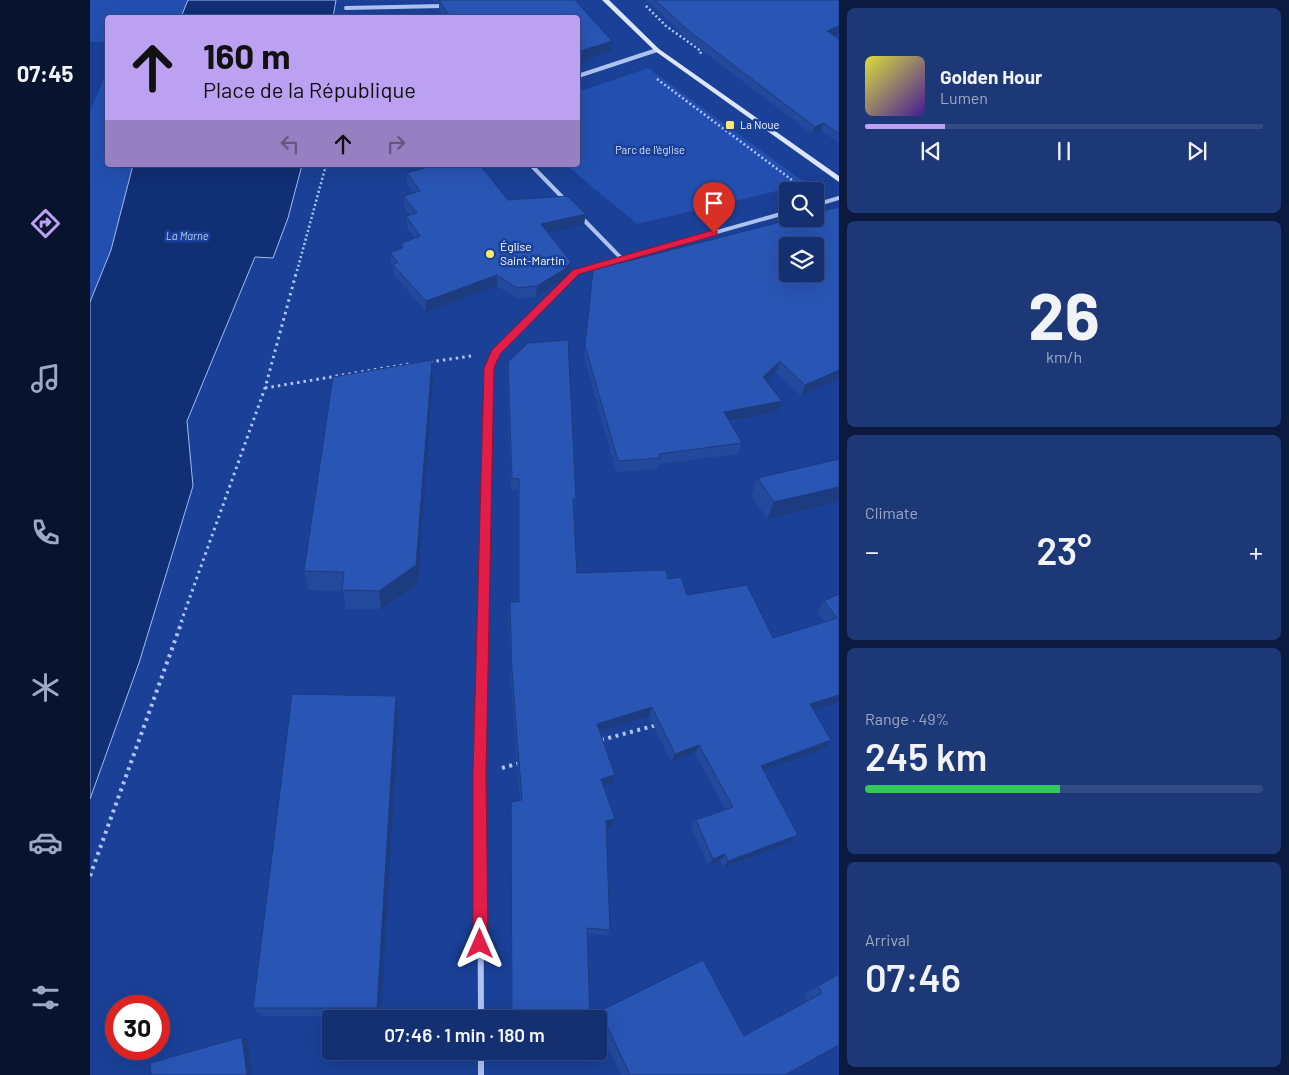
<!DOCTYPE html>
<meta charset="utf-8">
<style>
body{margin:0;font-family:Barlow,sans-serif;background:#1d3876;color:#f1f3f6;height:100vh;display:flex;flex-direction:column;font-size:19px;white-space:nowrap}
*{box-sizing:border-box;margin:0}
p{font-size:16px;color:#9da9c3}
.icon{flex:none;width:28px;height:28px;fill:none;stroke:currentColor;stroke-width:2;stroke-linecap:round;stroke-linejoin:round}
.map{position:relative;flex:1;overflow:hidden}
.panel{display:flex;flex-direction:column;gap:8px;padding:8px;background:#0b1a3e;width:450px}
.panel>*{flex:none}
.banner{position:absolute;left:15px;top:15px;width:475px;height:152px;border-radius:5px;box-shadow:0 5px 20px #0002,0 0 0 1px #334b84;background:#bca0f2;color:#111;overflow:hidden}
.tools{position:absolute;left:689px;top:182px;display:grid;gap:10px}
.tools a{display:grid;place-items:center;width:45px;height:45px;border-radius:5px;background:#143071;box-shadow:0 5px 20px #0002,0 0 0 1px #334b84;font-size:25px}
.speed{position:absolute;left:15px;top:995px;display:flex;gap:10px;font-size:25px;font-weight:700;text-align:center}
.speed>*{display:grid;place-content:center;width:65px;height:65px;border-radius:50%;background:#143071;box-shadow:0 5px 20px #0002,0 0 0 1px #334b84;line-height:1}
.speed .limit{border:8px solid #d22;background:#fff;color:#111}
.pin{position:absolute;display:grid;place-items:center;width:42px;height:42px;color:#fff;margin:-51px -21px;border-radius:50% 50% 50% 0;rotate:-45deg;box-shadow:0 0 5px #0007}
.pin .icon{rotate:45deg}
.me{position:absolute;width:55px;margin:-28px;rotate:0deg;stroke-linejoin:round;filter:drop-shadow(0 0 4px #0008)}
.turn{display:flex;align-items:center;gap:18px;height:105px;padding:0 15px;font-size:22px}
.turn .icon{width:65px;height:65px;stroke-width:2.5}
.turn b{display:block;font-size:35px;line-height:42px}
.lanes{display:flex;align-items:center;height:48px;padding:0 15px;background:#0003;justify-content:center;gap:25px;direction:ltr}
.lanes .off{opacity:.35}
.big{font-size:38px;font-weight:600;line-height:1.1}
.panel .tile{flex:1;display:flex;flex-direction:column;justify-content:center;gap:8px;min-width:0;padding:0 18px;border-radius:8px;background:#1d3876}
.panel .dial{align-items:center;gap:0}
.dial b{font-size:65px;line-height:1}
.song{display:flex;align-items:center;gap:15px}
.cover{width:60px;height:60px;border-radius:8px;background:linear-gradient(135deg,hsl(60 70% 55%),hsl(260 70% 35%))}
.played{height:5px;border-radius:2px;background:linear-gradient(90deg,#bca0f2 20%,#334b84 20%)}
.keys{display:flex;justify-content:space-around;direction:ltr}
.heat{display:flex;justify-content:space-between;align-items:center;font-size:28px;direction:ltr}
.charge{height:8px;border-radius:4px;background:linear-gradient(90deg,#34c759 49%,#334b84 0)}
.trip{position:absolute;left:232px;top:1010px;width:285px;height:50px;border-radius:5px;background:#143071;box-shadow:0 5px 20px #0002,0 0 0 1px #334b84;font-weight:600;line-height:50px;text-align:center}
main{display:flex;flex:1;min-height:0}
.menu{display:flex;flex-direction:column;width:90px;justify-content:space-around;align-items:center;background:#08132d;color:#9da9c3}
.menu .icon{width:35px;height:35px}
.menu .current{color:#bca0f2}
.menu b{font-size:22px;color:#f1f3f6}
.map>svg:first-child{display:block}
.green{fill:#2350b0}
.water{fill:#112f75;stroke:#a1bcf2}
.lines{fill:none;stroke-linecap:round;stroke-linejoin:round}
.path-far2{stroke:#aec3f0;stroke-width:2.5;stroke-dasharray:2 2.5;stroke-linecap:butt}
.path-far1{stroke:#aec3f0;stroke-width:3;stroke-dasharray:2.5 4;stroke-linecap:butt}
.path{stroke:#aec3f0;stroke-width:4;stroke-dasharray:3 4.5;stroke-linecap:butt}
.minor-far2{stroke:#aec3f0;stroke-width:4}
.minor-far1{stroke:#aec3f0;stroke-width:4.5}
.minor{stroke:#aec3f0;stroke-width:6}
.secondary{fill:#dce5fb;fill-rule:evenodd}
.wall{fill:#23499c}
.shaded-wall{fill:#1d3c7f}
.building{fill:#2955b5;stroke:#1d3c7f;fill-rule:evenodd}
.route{fill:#e11d48;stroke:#92132f}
.poi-dot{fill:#ffe86d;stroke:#1a4097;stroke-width:2}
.labels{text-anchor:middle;stroke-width:5;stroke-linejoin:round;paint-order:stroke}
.far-poi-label{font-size:11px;fill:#fff;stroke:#1a4097;text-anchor:start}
.far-park-label{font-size:11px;fill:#d5e1fb;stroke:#1a4097}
.far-water-label{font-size:11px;font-style:italic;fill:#bacef7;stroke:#1a4097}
.poi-label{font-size:12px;fill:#fff;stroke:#1a4097;text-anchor:start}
</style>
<main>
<nav class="menu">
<b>07:45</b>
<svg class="icon current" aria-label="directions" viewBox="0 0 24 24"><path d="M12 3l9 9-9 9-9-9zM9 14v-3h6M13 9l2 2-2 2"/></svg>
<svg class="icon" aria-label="music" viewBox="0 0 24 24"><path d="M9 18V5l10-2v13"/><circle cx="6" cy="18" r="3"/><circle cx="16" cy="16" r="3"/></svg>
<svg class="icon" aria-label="phone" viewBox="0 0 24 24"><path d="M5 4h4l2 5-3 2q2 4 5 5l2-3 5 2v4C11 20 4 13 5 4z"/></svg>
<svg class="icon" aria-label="climate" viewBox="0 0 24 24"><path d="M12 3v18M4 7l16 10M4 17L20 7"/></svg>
<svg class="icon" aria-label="car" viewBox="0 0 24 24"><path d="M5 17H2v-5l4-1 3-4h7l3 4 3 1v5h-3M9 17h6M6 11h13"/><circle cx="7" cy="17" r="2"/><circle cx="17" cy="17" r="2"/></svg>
<svg class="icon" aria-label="filters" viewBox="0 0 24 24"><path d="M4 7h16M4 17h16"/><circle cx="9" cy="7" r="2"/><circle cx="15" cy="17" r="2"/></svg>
</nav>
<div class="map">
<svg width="749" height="1075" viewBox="0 0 749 1075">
<rect width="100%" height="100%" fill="#1a4097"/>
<path class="green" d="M0,0h146l-4,17 -124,1 -1,24h-17z
M558,68l159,116 -170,40 -71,-59h12v-73z
M17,71l1,94h90l-108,191v-245z"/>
<path class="water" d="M98,0h148l-3,17h-152z
M43,165h169l-14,53 -15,40 -18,-1 -68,164 6,65 -54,177 -49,136v-497l21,-52z"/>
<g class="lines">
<path class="path-far2" d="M556,6l20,20 35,25 -1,5
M567,79l147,110
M236,167l13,-2
M207,271l29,-106"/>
<path class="path-far1" d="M340,362l41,-6
M175,388l144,-24
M91,622l84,-234 32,-118"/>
<path class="path" d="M511,740l56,-15
M412,768l18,-5
M0,876l92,-255"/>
<path class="minor-far2" d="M256,8l97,-2
M488,76l79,-26
M441,165l35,36
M725,205l24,-7
M490,216l42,43
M488,271l210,-59"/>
<path class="minor-far1" d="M393,622l6,-254 7,-16 80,-80 7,-2"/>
<path class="minor" d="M391,1019l-1,-245 3,-153
M391,1051v24"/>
<path class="secondary" d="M512,0h7l50,49 180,127v6l-184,-131z"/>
</g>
<path class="wall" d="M343,0h142l36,51 -33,11v-44h-134l-5,-8v-7l-5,-1z
M556,0h193v33l-6,2 6,4v104l-18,-12 -9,3 -125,-95z
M317,173l101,27 76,25 -36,8 23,29 -1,11 -8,7 -26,17 -19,2 -20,-13 -71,26 -32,-37 -1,-8 -2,-3 -1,-11 12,-5 12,-10 -7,-11 -1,-11 4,-1 -6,-8v-11l10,-3 -7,-9z
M502,281l247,98 -38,17 -25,-24 -10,9 16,20 -5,11 -48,10 13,21 -4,11 -80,10 -1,5 -41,3 -32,-115z
M418,362l68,136 -2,12h-1l4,63 91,6 19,16 86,43 52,-16 -8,-11 7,-10 15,-7v108l-26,8 18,30 -7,9 -60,22 34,64 -7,7 -68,26 -3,-7 -12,4 -17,-38 5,-7 29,-11 -30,-56 -24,9 -22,-46 -49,15 15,44 -2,8 -10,3 12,33 -3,7 -6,1 4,103 -3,6 -20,-3 3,86h-79v-217l9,-1 -9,-119 -2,-70 1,-10h8v-112h-7l-4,-116z
M343,382l-15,203 -37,24h-35l-3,-18 -35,-1 -4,-19z
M749,459l-72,60 -16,-24 7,-17z
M306,696l3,18 -18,302h-119l-9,-8z
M749,974l-54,101h-164l-22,-47v-9h-5l6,-8 144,25 63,-35 -3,-7z"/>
<path class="shaded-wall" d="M749,26v7l-15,6 3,-8z
M522,41l-1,10 -33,11v-10z
M734,123l-3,8 -9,3 3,-7z
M496,214l-2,11 -44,10 1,-11z
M481,262l-1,11 -8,7 -26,17 1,-11z
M407,275v11l-71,26v-11z
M342,360l1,22 -15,203 -37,24 -2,-18z
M690,361l-4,11 -17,16 4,-11z
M749,370v9l-38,17 4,-11z
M692,401l-5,11 -57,11 4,-11z
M749,487v15l-72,17 7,-17z
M749,695v7l-35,11 6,-9z
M306,696l3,18 -18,302 -4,-8z
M562,707l-3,9 -54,17 2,-9z
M741,740l-7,9 -69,25 6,-8z
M609,745l-4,8 -24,9 4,-8z
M525,775l-2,8 -15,4 3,-8z
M525,819l-3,7 -9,2 3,-7z
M708,835l-7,7 -68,26 5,-7z
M635,854l-5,7 -12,4 5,-6z
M433,1015l-1,4h-7z
M152,1037l6,4 4,34h-5z
M437,1051h6l-10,5 1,-3z"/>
<path class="building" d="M349,0h136l37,41 -34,11v-34h-127z
M565,0h184v26l-12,5 12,8v95l-15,-11 -9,4 -126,-96z
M345,165h45l28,35 59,-4 19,18 -45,10 30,38 -8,8 -26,16 -20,2 -20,-13 -71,26 -33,-36 5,-3 -8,-9 12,-5v-5l18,-7 -14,-20 11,-3 -13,-17 16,-5 -13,-18z
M749,207v163l-34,15 -25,-24 -17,16 19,24 -58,11 18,31 -83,11 1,4 -42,3 -33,-115 8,-76 199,-51h23v-6zM698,246h27v28h-27z
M478,340l8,158 -3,1 4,74 89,-3 2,9 13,-2 6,18 60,-10 26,53 64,-20 -13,-17 15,-7v101l-29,9 21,36 -70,26 37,69 -70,26 -3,-7 -12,5 -17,-39 37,-13 -34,-62 -24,9 -23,-47 -55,17 18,51 -14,4 14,40 -9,2 4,109 -23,-2 3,91h-67v-4l-8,4h-3l-1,-217 11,-2 -10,-127 -2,-71h9v-123l-7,-1 -4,-116 20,-19z
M342,360l-16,205 -37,26 -37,-1 2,-18 -40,-1 29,-194z
M749,459v28l-65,15 -16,-24z
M202,694l104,2 -19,312h-124z
M613,960l41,76 78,-43 -4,-7 21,-12v71l-54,30h-155l-30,-64z
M152,1037l5,38h-96l-1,-12z"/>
<path class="route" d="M624,230l3,1v4l-138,39 -79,80 -6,14 -8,406 2,170 -2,5 -6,2 -5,-2 -2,-5v-170l11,-406 8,-18 81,-80z"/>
<g class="poi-dot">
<rect x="635" y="120" width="10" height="10" rx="2.5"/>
<circle cx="400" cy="254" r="5"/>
</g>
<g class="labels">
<g class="far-poi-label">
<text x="650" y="129">La Noue</text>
</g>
<g class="far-park-label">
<text x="560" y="154">Parc de l'église</text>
</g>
<g class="far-water-label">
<text x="97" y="240">La Marne</text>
</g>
<g class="poi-label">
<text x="410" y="251">Église<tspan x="410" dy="14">Saint-Martin</tspan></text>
</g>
</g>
</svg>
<div class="tools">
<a><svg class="icon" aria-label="search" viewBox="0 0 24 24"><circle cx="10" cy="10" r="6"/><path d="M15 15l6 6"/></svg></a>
<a><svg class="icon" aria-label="layers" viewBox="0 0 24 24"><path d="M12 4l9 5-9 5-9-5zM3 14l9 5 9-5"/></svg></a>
</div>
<div class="speed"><div class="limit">30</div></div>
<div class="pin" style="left:624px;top:233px;background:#d93025"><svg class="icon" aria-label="arrive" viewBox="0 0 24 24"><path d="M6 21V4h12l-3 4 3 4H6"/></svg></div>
<svg class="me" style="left:390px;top:944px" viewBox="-20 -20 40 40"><path d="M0-17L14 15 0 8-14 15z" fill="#e11d48" stroke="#fff" stroke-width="4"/></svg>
<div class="trip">07:46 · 1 min · 180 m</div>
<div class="banner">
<div class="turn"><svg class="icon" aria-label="ahead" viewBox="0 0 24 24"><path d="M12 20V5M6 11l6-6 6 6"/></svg><div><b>160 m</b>Place de la République</div></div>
<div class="lanes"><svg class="icon off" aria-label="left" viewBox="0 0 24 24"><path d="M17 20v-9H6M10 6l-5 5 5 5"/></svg><svg class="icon" aria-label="ahead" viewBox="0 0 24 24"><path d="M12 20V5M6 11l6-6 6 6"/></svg><svg class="icon off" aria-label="right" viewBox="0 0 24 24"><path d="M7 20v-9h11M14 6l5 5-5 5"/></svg></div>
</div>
</div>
<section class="panel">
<div class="tile">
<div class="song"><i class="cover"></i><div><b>Golden Hour</b><p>Lumen</p></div></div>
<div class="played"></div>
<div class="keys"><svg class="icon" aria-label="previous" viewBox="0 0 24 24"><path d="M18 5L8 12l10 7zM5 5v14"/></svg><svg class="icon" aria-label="pause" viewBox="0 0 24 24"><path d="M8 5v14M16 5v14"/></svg><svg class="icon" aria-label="next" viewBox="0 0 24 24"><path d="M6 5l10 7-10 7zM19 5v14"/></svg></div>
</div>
<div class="tile dial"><b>26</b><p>km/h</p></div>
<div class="tile"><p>Climate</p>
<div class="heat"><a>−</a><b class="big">23°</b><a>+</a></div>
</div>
<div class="tile"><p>Range · 49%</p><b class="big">245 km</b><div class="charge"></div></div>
<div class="tile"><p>Arrival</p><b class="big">07:46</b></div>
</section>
</main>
